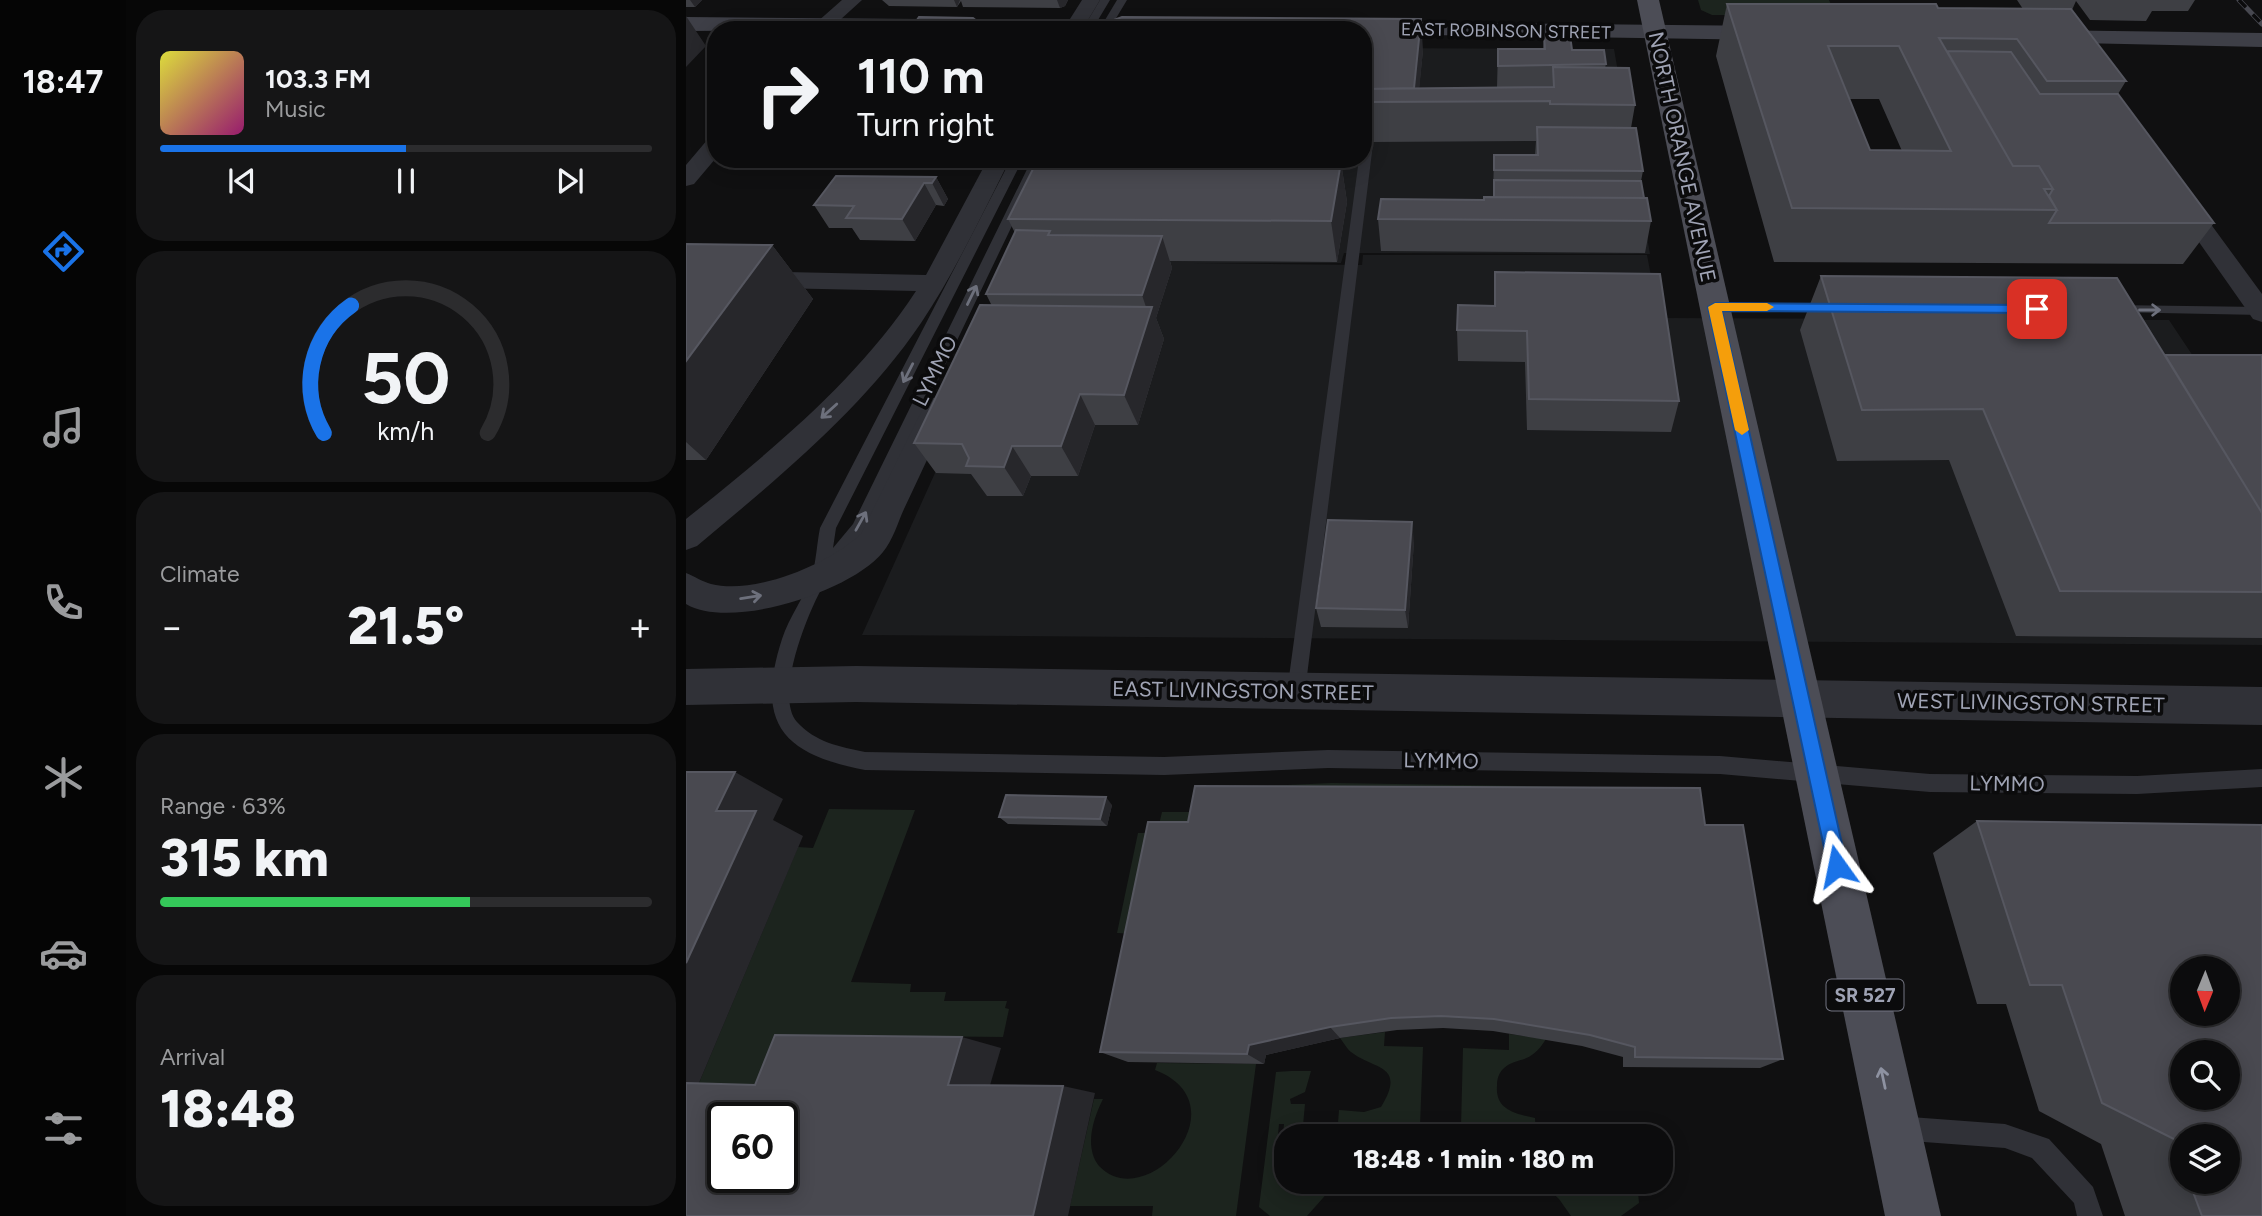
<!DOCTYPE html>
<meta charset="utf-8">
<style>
body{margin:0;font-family:Figtree,sans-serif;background:#151516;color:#f1f3f6;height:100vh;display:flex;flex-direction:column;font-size:26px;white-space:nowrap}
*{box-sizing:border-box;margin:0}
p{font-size:23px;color:#9a9b9d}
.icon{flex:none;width:38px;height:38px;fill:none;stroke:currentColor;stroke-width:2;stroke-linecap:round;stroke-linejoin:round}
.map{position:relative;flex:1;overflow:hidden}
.details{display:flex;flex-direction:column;gap:10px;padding:10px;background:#070707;width:560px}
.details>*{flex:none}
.top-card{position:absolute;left:21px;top:21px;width:665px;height:147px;border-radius:28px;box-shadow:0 4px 18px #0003,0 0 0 2px #2c2c2e;background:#0c0c0d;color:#f1f3f6;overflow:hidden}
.needle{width:46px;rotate:181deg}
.tools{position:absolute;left:1484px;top:956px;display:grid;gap:14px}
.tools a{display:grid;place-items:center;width:70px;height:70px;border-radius:50%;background:#0c0c0d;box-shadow:0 4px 18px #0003,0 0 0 2px #2c2c2e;font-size:35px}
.speed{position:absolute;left:21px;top:1102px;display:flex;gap:14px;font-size:35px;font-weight:700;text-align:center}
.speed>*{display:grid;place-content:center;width:91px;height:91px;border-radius:50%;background:#0c0c0d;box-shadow:0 4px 18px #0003,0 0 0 2px #2c2c2e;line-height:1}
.speed .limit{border:4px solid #111;border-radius:10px;background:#fff;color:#111}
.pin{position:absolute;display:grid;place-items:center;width:60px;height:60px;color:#fff;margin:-30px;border-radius:14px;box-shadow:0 4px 10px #0006}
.me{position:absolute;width:77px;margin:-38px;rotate:348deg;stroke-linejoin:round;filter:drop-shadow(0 0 5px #0008)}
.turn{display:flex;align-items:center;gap:24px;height:147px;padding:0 35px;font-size:32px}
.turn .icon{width:91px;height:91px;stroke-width:2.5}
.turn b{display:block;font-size:49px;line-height:60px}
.big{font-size:52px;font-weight:800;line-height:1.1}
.details .card{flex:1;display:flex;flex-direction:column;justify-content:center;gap:10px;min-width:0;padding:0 24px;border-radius:28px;background:#151516}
.details .dial{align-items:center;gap:0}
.dial svg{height:182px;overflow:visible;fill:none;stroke:#2c2c2e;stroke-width:7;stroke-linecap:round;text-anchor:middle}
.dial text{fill:#f1f3f6;stroke:none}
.song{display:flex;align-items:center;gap:21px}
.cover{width:84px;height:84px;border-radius:10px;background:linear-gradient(135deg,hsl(60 70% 55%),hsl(320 70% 35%))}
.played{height:7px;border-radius:4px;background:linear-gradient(90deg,#1a73e8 50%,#2c2c2e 50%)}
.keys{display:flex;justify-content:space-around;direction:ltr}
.heat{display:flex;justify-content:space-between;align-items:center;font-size:38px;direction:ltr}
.charge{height:10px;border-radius:5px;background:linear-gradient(90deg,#34c759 63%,#2c2c2e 0)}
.trip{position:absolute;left:588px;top:1124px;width:399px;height:70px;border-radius:28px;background:#0c0c0d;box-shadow:0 4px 18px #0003,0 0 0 2px #2c2c2e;font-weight:800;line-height:70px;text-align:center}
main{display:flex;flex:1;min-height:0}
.menu{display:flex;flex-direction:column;width:126px;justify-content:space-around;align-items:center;background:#050505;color:#9a9b9d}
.menu .icon{width:49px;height:49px}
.menu .on{color:#1a73e8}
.menu b{font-size:32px;color:#f1f3f6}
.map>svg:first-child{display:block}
.built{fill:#1b1c1e}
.green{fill:#1c241e}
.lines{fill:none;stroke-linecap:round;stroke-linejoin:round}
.service{fill:#303137;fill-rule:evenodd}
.minor{fill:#303137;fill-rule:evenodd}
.tertiary{fill:#303137;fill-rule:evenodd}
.secondary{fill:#3e3f47;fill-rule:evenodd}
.primary{fill:#4c4d56;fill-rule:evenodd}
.rail-casing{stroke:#474850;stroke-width:5}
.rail{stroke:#0b0b0c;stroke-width:3.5;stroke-dasharray:10;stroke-linecap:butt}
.wall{fill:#3e3f44;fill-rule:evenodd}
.shaded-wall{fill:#27272b}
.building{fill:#494950;stroke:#565760;stroke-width:2;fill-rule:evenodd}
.oneway{stroke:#6d707c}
.oneway2{stroke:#8e92a1}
.route{fill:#1a73e8;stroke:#114b97;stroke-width:2}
.slow{fill:#f59e0b}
.labels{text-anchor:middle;stroke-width:7;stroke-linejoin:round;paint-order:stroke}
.far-street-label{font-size:18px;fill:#9fa3b4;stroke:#0b0b0c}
.shield{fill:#0b0b0c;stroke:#737582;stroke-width:2}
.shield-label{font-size:19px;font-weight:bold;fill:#9fa3b4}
.street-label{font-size:21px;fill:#9fa3b4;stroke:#0b0b0c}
</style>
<main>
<nav class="menu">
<b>18:47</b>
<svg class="icon on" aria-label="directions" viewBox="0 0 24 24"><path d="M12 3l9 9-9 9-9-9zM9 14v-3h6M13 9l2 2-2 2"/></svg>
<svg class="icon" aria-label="music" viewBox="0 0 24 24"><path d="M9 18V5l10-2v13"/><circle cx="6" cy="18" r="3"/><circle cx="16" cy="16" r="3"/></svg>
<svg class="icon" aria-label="phone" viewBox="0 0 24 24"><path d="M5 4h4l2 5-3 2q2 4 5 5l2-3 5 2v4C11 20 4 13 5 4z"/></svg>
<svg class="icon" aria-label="climate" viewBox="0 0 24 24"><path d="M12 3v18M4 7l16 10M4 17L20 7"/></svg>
<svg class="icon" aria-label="car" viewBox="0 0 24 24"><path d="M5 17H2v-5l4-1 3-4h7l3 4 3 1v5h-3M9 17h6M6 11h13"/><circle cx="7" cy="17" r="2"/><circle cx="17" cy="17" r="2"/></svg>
<svg class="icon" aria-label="filters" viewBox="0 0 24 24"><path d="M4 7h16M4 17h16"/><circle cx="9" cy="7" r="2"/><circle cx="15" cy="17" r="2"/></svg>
</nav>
<section class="details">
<div class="card">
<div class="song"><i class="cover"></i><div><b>103.3 FM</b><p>Music</p></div></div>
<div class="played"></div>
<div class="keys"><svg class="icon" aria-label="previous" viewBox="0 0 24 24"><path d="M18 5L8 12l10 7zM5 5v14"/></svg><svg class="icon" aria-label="pause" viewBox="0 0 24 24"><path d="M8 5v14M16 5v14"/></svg><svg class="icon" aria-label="next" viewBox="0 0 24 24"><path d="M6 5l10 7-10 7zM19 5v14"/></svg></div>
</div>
<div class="card dial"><svg viewBox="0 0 100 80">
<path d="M14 69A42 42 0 1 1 86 69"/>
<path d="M14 69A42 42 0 0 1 26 13" stroke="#1a73e8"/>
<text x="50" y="56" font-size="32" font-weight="700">50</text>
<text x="50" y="72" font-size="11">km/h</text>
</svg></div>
<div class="card"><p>Climate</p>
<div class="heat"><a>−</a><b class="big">21.5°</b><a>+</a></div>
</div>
<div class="card"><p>Range · 63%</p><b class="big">315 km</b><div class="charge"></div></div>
<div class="card"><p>Arrival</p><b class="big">18:48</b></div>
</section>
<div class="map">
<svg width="1576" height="1216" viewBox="0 0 1576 1216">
<rect width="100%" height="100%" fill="#101011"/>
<path class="built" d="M677,48l251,1 36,205 -306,-1 -3,10h-147l168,2 1,-10h284l12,63 510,2 46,69h47v256l-1400,-10 168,-373 -5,-1 46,-102h292z"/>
<path class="green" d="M1012,0h131l7,15h-124l-11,-5z
M646,783l327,5 22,3 -438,-4z
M143,809l86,1 -64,172 60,2 -1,8h36l-2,9h63l-2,7 4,1 -6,28 -188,-2 -23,57 -96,-2 102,-243 15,1z
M476,812h51l-77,122 -19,-1 21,-100h19z
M699,1032l-1,14 39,1 -3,79 -7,1 -1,9h-75l2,-26 25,2 17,-5c26,-43 -7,-37 -30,-55 -4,-3 -7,-9 -11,-14z
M823,1034l37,5c-17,28 -30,16 -44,31 -4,5 -5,10 -5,16 -2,24 19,28 38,32l1,18h-66v-8l-9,-1 2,-79 46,2z
M471,1063l99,1 -20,152h-84l1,-10h-83l24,-107h9c-10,20 -19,48 -4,67 48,50 145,-62 56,-96z
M605,1071h20l-6,21 -15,7 1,5h14l-3,32h-16v20l-5,1 3,-33h-5l-4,42h11v15h52l-31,35h-37l-11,-9 17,-135z
M854,1181h97l2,22 -18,13h-50l-12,-17z"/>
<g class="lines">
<path class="service" d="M414,0h10l-18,30h-10z
M431,0h10l-18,30h-10z
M677,141l10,3 -68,548 -2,6 -7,2 -7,-2 -2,-6 72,-533h4z
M325,159h12l-187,369 -3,20 20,-24 179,-365h12l-177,369c-10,19 -28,33 -40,51 -17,27 -54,116 -30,143 18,20 43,25 68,30l299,5 164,-7 392,6 210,18 207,2 125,-7v18l-125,7 -207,-2 -210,-18 -392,-6 -164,7 -299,-5c-83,-16 -110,-47 -83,-131 7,-22 22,-41 30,-63 4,-14 5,-33 8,-48z
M1029,303l115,1 7,4 -7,4 -120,-2 -2,-3z
M1428,305l147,2 1,8 -153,-3 -2,-3z
M1211,1116l108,8 44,15 44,48 10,29h-26l-3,-13 -42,-45 -27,-10 -108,-8 -9,-3 -3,-9 3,-9z"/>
<path class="minor" d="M156,0h20l-33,30h-21z
M396,0h18l-18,30h-19z
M30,137v21l-22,26 -8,2v-21l22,-26z
M302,159h22c-28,56 -55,113 -89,164 -59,87 -144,156 -224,223l-11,4v-31c84,-67 171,-138 230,-228l-230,-5v-16l240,5z
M1494,191l8,2 74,101v28l-9,-3 -85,-121 4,-5z
M251,397l10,3 4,7c-15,34 -31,68 -47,102 -6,13 -11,31 -21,43 -31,39 -152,79 -197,52v-31c8,3 17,9 25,11 45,11 118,-20 150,-50l66,-134z"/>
<path class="tertiary" d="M170,666l1406,21v38l-1406,-23 -170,3v-36z"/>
<path class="secondary" d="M0,17l474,4 8,2 3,5 -485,3z
M685,22l401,4 8,2 3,5 -3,5 -8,2 -409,-6v-4l-3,-1 3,-5z
M1353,30l223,3v14l-231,-5 -3,-5 3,-5z"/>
<path class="primary" d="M951,0h22l282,1216h-56z"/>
<defs>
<path id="rail" d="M1553,0l23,24"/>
</defs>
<use href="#rail" class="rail-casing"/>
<use href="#rail" class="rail"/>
</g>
<path class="wall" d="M0,0h16l-7,7h-9z
M196,0h186l-3,6 -5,2 -97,-1 -2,-6 -4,6 -68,-1z
M1331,0h178l-7,11h-36l-6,10 -56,-1 -14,-19 -4,9 54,71 -8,13 96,129 -31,41 -409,-2 -58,-206 11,-52 296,5zM1163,99h30l23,52 -32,-1z
M677,30l60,20 -4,38 78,-1 1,-38h45l1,-14 28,15 34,14 -1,4 30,37 -4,23 12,43 -2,10 3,17 7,23 -6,32 -264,-2 -3,-32 106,-19 9,-3 1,-42h41l1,-14 -164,1 -3,-13 -4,-34h-2z
M655,162l6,40 -10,60 -167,-1 2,7 -16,50 8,21 -26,86h-43l-17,51h-47l-8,20h-36l-16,-22 -35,-1 -22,-30 78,-137 -6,-12 29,-61 -7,-14z
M250,177l12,22 -4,7 -8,-1 -21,36 -55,-1 -8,-12h-23l-15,-23z
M0,244l86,1 41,54 -107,161h-20z
M809,272l184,129 -8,31 -144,-2 -2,-68 -67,-1 -1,-31 38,-24z
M1135,276l344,79h97v283l-246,-2 -67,-176 -112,1 -37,-131z
M728,541l-6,87 -87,-1 -5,-19z
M426,805l-5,21 -99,-2 -9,-7z
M1291,821l285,395h-137l-24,-72 -62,-33 -33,-107h-29l-44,-151zM1496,1136l46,45h-46z
M1019,825l78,234 -23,9 -137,-1v-10l-41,-11 -89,-15 -50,-3 -46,2 -57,8 -74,17 -2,9 -136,-2 -28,-10z"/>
<path class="shaded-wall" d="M4,0h12l-7,7z
M268,0h6l-3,7z
M371,0h11l-3,6 -5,2z
M0,16l20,30 -20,21z
M735,19l2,31 -5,52 -4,-10z
M655,162l6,40 -10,60 -6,-41z
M250,177l12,22 -4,7 -12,-23z
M238,183l12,22 -21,36 -13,-22z
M476,236l10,32 -16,50 8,21 -26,86 -14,-30 25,-79 -7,-21z
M86,245l41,54 -107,161 -20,-18v-81z
M394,394l15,31 -17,51 -17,-30z
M326,446l19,30 -8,20 -19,-29z
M726,522l2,19 -6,87 -3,-18z
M49,772l48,27 -10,21 30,16 -107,254 -10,-1v-126l30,-152z
M420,797l6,8 -5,21 -7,-7z
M644,1027l10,11 -74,17 -2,9 -17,-10 2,-9z
M276,1037l39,11 -13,44 -40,-7z
M377,1086l32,7 -27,123h-35z"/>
<path class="building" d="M1041,4h209l2,4 133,1 55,72h-79l-30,-42 -78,-1 74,128h26l14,23h-9l13,21 -265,-2zM1142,46h71l52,105 -81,-1z
M233,17l54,1 15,12h-78z
M436,17l299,2 -7,69 -48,1 4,-25h-7v-34h-256l4,-9z
M858,35h26l2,15h32l2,14 -108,2v-17h47z
M1261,51l64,1 29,42h78l96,129h-165l8,-13 -8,-14 4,-7 -14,-23h-26z
M867,67l76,1 6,37 -85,-1v-3l-182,1 -3,-13 189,-2z
M851,127l99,1 7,43 -149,-1v-15h44z
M352,159l303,3 -10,59 -323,-2z
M150,176l100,1 -4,6h-8l-22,36 -56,-1 8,-12 -40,-1z
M808,180l147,1 3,17 -150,-1z
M798,197l163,1 4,23 -273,-2 3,-20 103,1z
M330,230l34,1 -2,4 114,1 -20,59 -156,-1z
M0,244l86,1 -86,116z
M809,272l165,2 19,127 -150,-2 -2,-68 -70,-1 1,-25 37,1z
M1135,276l296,2 145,235v79l-202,-1 -77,-182 -121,1z
M294,305l172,2 -28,88 -44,-1 -19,52h-49l-8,21 -38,-1 3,-8 -7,-14 -48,-1z
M1479,355h97v158z
M642,520l84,2 -7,88 -89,-2z
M0,772h49l-19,39h40l-70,152z
M509,786l505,2 5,37h38l40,234 -148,-2v-10l-45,-12 -96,-16 -53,-3 -50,2 -61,9 -81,18 -2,9 -147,-2 48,-230h40z
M320,795l100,2 -6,22 -101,-2z
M1291,821l285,4v391h-60l-13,-35h39v-45h-46v26l-8,-23 -72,-36 -40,-118h-32zM1496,968h46v45h-46zM1496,1052h46v45h-46z
M89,1035l187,2 -14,48 115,1 -30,130h-347v-133l69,2zM37,1118h59v60h-59z"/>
<defs><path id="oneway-shaft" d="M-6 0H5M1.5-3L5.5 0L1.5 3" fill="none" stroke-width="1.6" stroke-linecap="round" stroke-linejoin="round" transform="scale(1.75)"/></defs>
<g class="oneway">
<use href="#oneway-shaft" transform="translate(286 295) rotate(-64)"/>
<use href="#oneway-shaft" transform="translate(1464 310)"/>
<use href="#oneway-shaft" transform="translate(222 373) rotate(117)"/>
<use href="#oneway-shaft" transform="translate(143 411) rotate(138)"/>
<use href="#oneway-shaft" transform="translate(175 521) rotate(-61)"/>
<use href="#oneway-shaft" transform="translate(65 597) rotate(-9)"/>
</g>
<use class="oneway2" href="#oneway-shaft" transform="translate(1197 1078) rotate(-102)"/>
<path class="route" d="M1029,303l322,2 6,4 -6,4 -315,-2 125,555 -3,7 -7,2 -7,-2 -2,-7 -120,-559z"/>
<path class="slow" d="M1029,303h52l7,4 -7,4h-45l27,119 -7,5 -7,-5 -27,-123z"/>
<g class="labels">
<g class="far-street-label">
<text transform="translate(820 31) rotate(1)" y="6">EAST ROBINSON STREET</text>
</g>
<rect class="shield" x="1140.5" y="979.5" width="77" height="31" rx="5"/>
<g class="shield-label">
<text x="1179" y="1002">SR 527</text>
</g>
<g class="street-label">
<text transform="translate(996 157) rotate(78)" y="7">NORTH ORANGE AVENUE</text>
<text transform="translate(249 371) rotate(-64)" y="7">LYMMO</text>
<text transform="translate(557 691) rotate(1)" y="7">EAST LIVINGSTON STREET</text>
<text transform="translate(1345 703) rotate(1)" y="7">WEST LIVINGSTON STREET</text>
<text transform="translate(755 761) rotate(1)" y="7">LYMMO</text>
<text transform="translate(1321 784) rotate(1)" y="7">LYMMO</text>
</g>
</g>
</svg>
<div class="tools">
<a><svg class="needle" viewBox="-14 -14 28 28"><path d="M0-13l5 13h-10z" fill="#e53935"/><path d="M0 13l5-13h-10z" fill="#9a9b9d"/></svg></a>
<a><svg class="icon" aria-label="search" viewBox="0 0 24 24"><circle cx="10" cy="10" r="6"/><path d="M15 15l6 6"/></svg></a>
<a><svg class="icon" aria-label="layers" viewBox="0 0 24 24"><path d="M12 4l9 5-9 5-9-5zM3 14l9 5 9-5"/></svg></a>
</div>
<div class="speed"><div class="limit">60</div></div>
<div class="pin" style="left:1351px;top:309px;background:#d93025"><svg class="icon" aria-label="arrive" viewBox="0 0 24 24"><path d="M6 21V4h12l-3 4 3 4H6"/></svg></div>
<svg class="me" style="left:1151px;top:866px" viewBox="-20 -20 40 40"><path d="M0-17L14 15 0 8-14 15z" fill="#1a73e8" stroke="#fff" stroke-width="4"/></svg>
<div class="trip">18:48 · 1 min · 180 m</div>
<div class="top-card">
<div class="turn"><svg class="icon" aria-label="right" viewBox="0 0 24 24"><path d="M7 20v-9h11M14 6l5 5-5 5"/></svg><div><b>110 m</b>Turn right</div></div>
</div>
</div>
</main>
